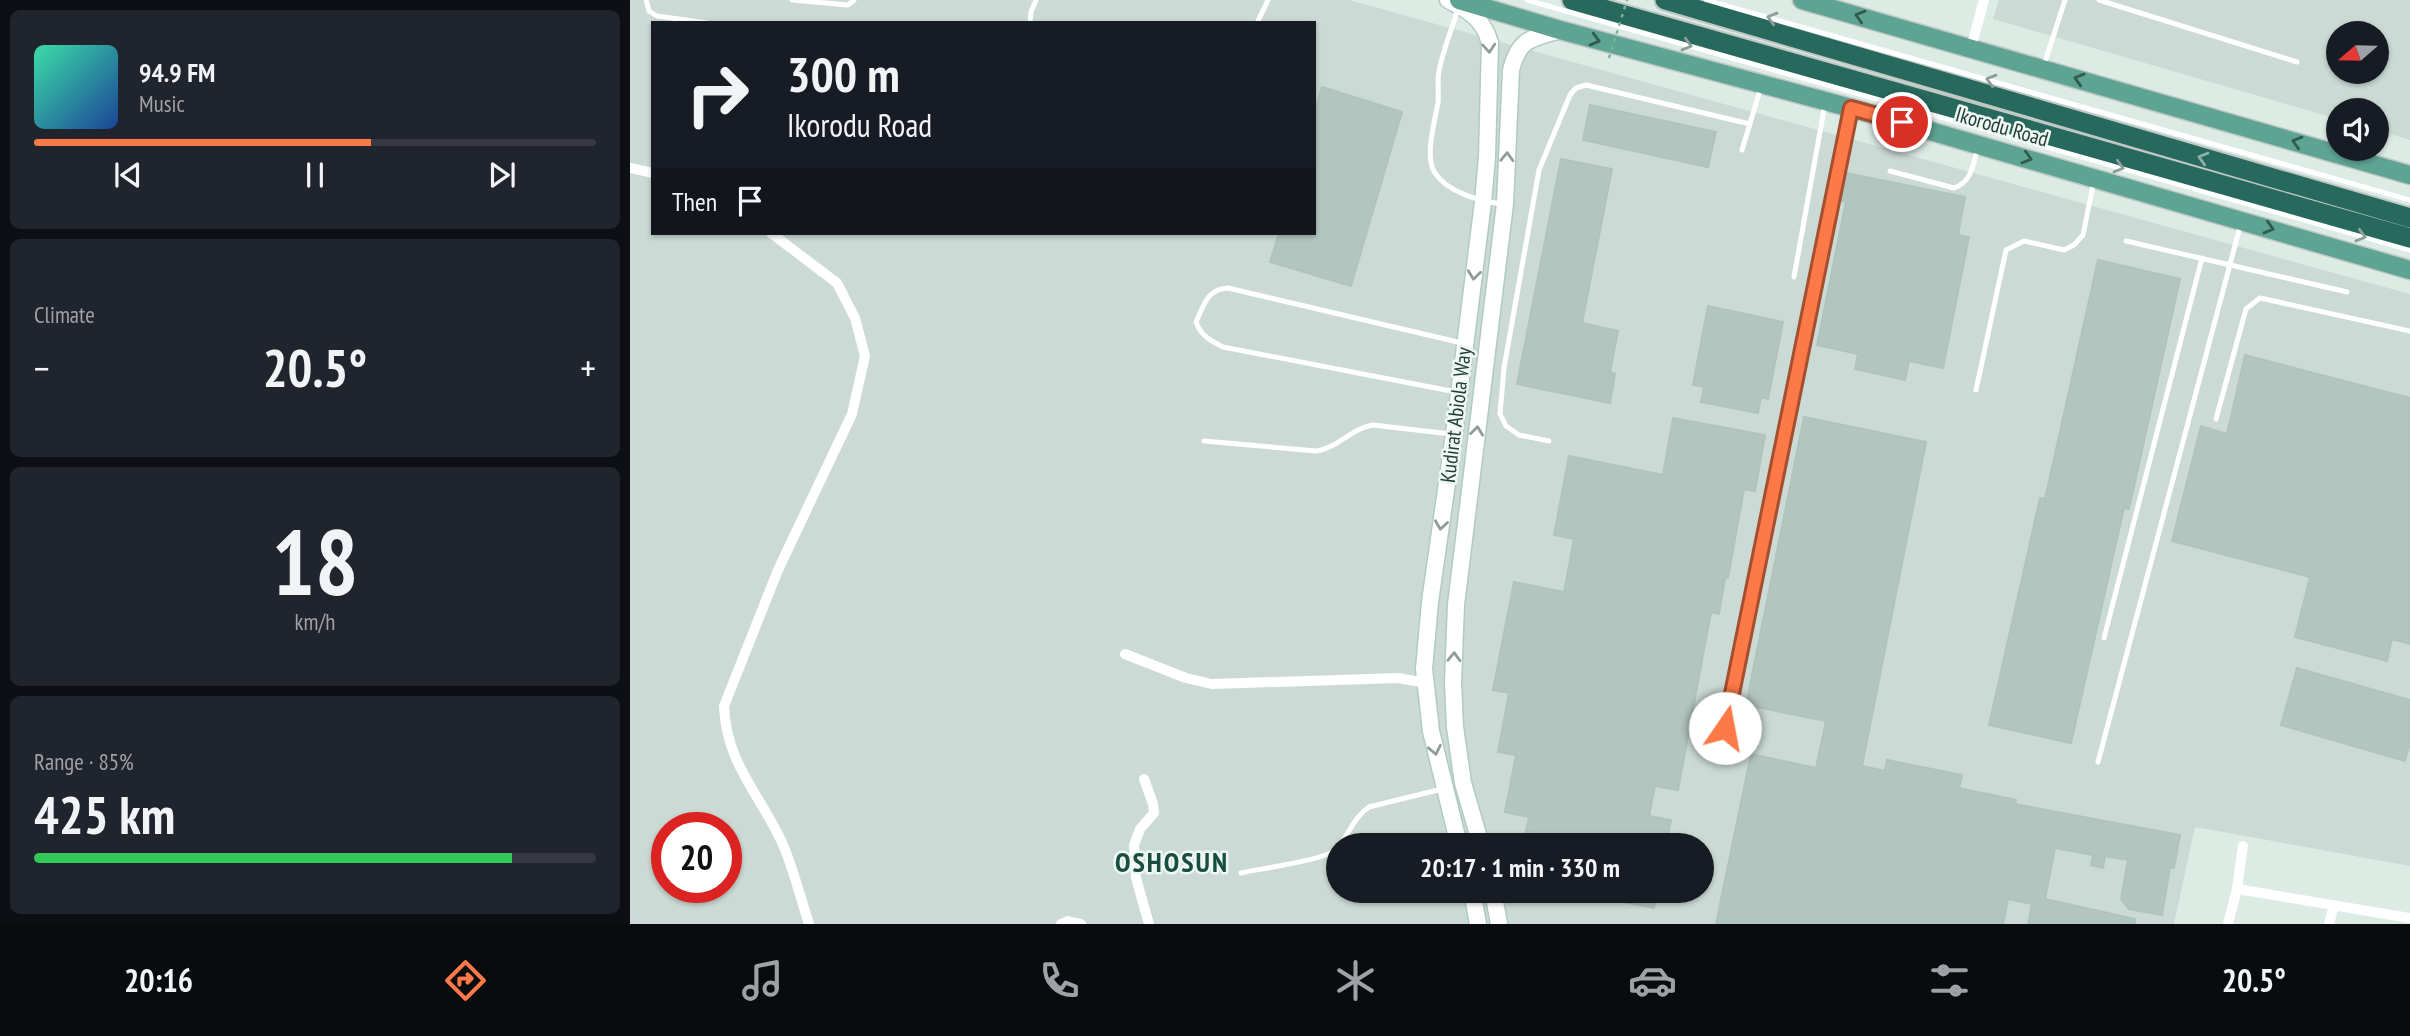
<!DOCTYPE html>
<meta charset="utf-8">
<style>
body{margin:0;font-family:"PT Sans Narrow",sans-serif;background:#20242c;color:#f1f3f6;height:100vh;display:flex;flex-direction:column;font-size:26px;white-space:nowrap}
*{box-sizing:border-box;margin:0}
p{font-size:23px;color:#9ea1a6}
.icon{flex:none;width:38px;height:38px;fill:none;stroke:currentColor;stroke-width:2;stroke-linecap:round;stroke-linejoin:round}
.map{position:relative;flex:1;overflow:hidden}
.sheet{display:flex;flex-direction:column;gap:10px;padding:10px;background:#0d0f14;width:630px}
.sheet>*{flex:none}
.guide{position:absolute;left:21px;top:21px;width:665px;height:214px;border-radius:0px;box-shadow:0 2px 5px #0004;background:#171b24;color:#f1f3f6;overflow:hidden}
.needle{width:46px;rotate:250deg}
.controls{position:absolute;left:1696px;top:21px;display:grid;gap:14px}
.controls a{display:grid;place-items:center;width:63px;height:63px;border-radius:50%;background:#171b24;box-shadow:0 2px 5px #0004;font-size:35px}
.speed{position:absolute;left:21px;top:812px;display:flex;gap:14px;font-size:35px;font-weight:700;text-align:center}
.speed>*{display:grid;place-content:center;width:91px;height:91px;border-radius:50%;background:#171b24;box-shadow:0 2px 5px #0004;line-height:1}
.speed .limit{border:10px solid #d22;background:#fff;color:#111}
.pin{position:absolute;display:grid;place-items:center;width:60px;height:60px;color:#fff;margin:-30px;border:4px solid #fff;border-radius:50%;box-shadow:0 2px 7px #0007}
.me{position:absolute;width:77px;margin:-38px;rotate:12deg;stroke-linejoin:round;filter:drop-shadow(0 0 5px #0008)}
.turn{display:flex;align-items:center;gap:24px;height:147px;padding:0 21px;font-size:32px}
.turn .icon{width:91px;height:91px;stroke-width:2.5}
.turn b{display:block;font-size:49px;line-height:60px}
.then{display:flex;align-items:center;height:66px;padding:0 21px;background:#0003;gap:14px;font-size:26px}
.big{font-size:52px;font-weight:800;line-height:1.1}
.sheet .widget{flex:1;display:flex;flex-direction:column;justify-content:center;gap:10px;min-width:0;padding:0 24px;border-radius:10px;background:#20242c}
.sheet .dial{align-items:center;gap:0}
.dial b{font-size:91px;line-height:1}
.song{display:flex;align-items:center;gap:21px}
.cover{width:84px;height:84px;border-radius:10px;background:linear-gradient(135deg,hsl(160 70% 55%),hsl(220 70% 35%))}
.played{height:7px;border-radius:4px;background:linear-gradient(90deg,#fd7948 60%,#363941 60%)}
.keys{display:flex;justify-content:space-around;direction:ltr}
.heat{display:flex;justify-content:space-between;align-items:center;font-size:38px;direction:ltr}
.charge{height:10px;border-radius:5px;background:linear-gradient(90deg,#34c759 85%,#363941 0)}
.trip{position:absolute;left:696px;top:833px;width:388px;height:70px;border-radius:35px;background:#171b24;box-shadow:0 2px 5px #0004;font-weight:800;line-height:70px;text-align:center}
.menu{display:flex;height:112px;justify-content:space-around;align-items:center;background:#090b0e;color:#9ea1a6}
.menu .icon{width:49px;height:49px}
.menu .on{color:#fd7948}
.menu b{font-size:32px;color:#f1f3f6}
main{display:flex;flex:1;min-height:0}
.map>svg:first-child{display:block}
.built{fill:#cbdad4;fill-rule:evenodd}
.building{fill:#b2c5be;stroke:#afc4bc;stroke-width:2}
.lines{fill:none;stroke-linecap:round;stroke-linejoin:round}
.secondary-casing{stroke:#b0cbc2;stroke-width:19}
.primary-casing{stroke:#c0c8c6;stroke-width:21}
.highway-casing{stroke:#c0c8c6;stroke-width:23}
.lane{stroke:#fff;stroke-width:5}
.street{stroke:#fff;stroke-width:10}
.secondary{stroke:#fff;stroke-width:16}
.primary{stroke:#5ea493;stroke-width:18}
.highway{stroke:#27695d;stroke-width:19}
.path-bridge{stroke:#7bb1a1;stroke-width:2.5;stroke-dasharray:3.5 5;stroke-linecap:butt}
.oneway{stroke:#315a50}
.oneway2{stroke:#8e9d9a}
.oneway3{stroke:#8ab0a8}
.route-casing{stroke:#a44f2f;stroke-width:18}
.route{stroke:#fd7948;stroke-width:12}
.labels{text-anchor:middle;stroke-width:5;stroke-linejoin:round;paint-order:stroke}
.street-label{font-size:21px;fill:#1e3b34;stroke:#eef7f2}
.district-label{font-size:28px;font-weight:bold;letter-spacing:2px;fill:#184e42;stroke:#eef7f2}
</style>
<main>
<section class="sheet">
<div class="widget">
<div class="song"><i class="cover"></i><div><b>94.9 FM</b><p>Music</p></div></div>
<div class="played"></div>
<div class="keys"><svg class="icon" aria-label="previous" viewBox="0 0 24 24"><path d="M18 5L8 12l10 7zM5 5v14"/></svg><svg class="icon" aria-label="pause" viewBox="0 0 24 24"><path d="M8 5v14M16 5v14"/></svg><svg class="icon" aria-label="next" viewBox="0 0 24 24"><path d="M6 5l10 7-10 7zM19 5v14"/></svg></div>
</div>
<div class="widget"><p>Climate</p>
<div class="heat"><a>−</a><b class="big">20.5°</b><a>+</a></div>
</div>
<div class="widget dial"><b>18</b><p>km/h</p></div>
<div class="widget"><p>Range · 85%</p><b class="big">425 km</b><div class="charge"></div></div>
</section>
<div class="map">
<svg width="1780" height="924" viewBox="0 0 1780 924">
<rect width="100%" height="100%" fill="#ddebe5"/>
<path class="built" d="M0,0h719l1061,294v572l-215,-39 -21,97h-1544zM23,23h661v210h-661zM37,828h59v59h-59zM709,845h364v46h-364z
M1369,0h411v140l-33,-10 -1,-20h-38v9l-345,-100zM1708,33h38v39h-38z"/>
<path class="building" d="M692,87l80,25 -51,174 -81,-24 9,-29h35v-120z
M960,105l126,27 -8,35 -125,-27z
M931,159l51,10 -30,154 36,8 -8,41 5,2 -5,29 -93,-19z
M1216,173l119,24 -7,38 11,2 -26,131 -34,-7 -4,19 -50,-11 3,-15 -41,-9 29,-143 -5,-1z
M1468,260l82,19 -51,230 -5,-1 -53,235 -82,-18 51,-227 5,1z
M1078,306l75,16 -15,77 -7,-2 -3,16 -57,-11 3,-15 -11,-2z
M1615,355l165,43v246l-18,-5 -5,22 -92,-24 15,-60 -138,-36 29,-115 26,8z
M1174,417l122,25 -64,324 23,5 2,-11 75,15 -3,13 57,12 -1,4 165,31 -6,33 -4,-1 -8,48 -33,-6 -8,-10 7,-39 -23,-4 -2,12 -12,-3 2,-10 -38,-7 -10,51 90,20v5h-107l4,-20 -24,-5 -5,25h-287l35,-170 65,14 10,-47 -80,-16z
M1043,418l92,17 -10,56 -11,-2 -16,89h-3l-6,36 -8,-2 -33,178 -23,-4 -6,30 22,4 -5,25h-143l6,-28 -24,-5 11,-57 -18,-3 11,-59 -16,-3 21,-108 50,10 10,-53 -20,-4 15,-79 94,19z
M1667,668l113,32v43l-5,18 -124,-36z
M963,891h64l-3,17 -61,-12z"/>
<g class="lines">
<defs>
<path id="secondary" d="M818,0c21,10 36,20 42,43l-3,114 -4,45 -29,232 -24,168 -6,67 7,62 28,114
M851,845l-18,-62 -8,-56 -2,-45 3,-77 49,-401 6,-134c8,-32 20,-31 49,-40
M842,891l6,33
M863,891l6,33"/>
<path id="primary" d="M829,0l101,30 291,78 559,162
M1172,0l608,175"/>
<path id="highway" d="M942,0l838,238
M1035,0l745,218"/>
</defs>
<use href="#secondary" class="secondary-casing"/>
<use href="#primary" class="primary-casing"/>
<use href="#highway" class="highway-casing"/>
<path class="lane" d="M16,0l3,11 8,5 50,7
M162,0l56,5 6,-5
M897,0l883,250
M1076,0l704,200
M1469,0l198,62
M828,8c-6,21 -15,42 -19,63 -2,10 0,22 -1,32 -3,17 -14,55 -3,70 13,20 45,28 67,31
M400,23l1,-11 5,-12
M627,23l11,-23
M1414,65l21,-65
M1112,150l19,-63
M1260,171l64,17c18,-6 19,-24 24,-41
M1496,241l221,51
M1164,277l31,-173
M1346,390l30,-140 18,-9 40,9 10,-5 9,-10 11,-55
M826,392l-233,-45c-12,-6 -22,-11 -27,-25 8,-17 11,-33 32,-34l234,55
M1586,419l30,-110 14,-11 150,33
M574,441l112,10c22,-3 36,-23 57,-26l78,9
M919,441l-30,-6 -13,-9 -6,-12 4,-46 35,-198 31,-75 6,-7 10,-3 164,39
M1474,638l98,-380
M1095,728l125,-617
M1468,762l143,-539
M611,873c17,-4 86,-13 95,-24 13,-14 17,-31 33,-42l73,-18"/>
<path class="street" d="M1341,48l13,-48
M0,168l23,5
M141,233l66,50 18,35 10,38 -13,58 -74,156 -54,136c2,59 38,90 60,141 10,25 17,52 25,77
M495,654l61,24 26,6 186,-6 28,5
M514,779l9,25 1,9 -14,16 -6,16 2,33 13,46
M1607,889l173,29
M431,924l7,-3 13,3
M1598,924l9,-35 6,-43
M1699,924l5,-19"/>
<use href="#secondary" class="secondary"/>
<use href="#primary" class="primary"/>
<use href="#highway" class="highway"/>
<path class="path-bridge" d="M979,58l18,-58"/>
</g>
<defs><path id="oneway-chevron" d="M-2-3.5L2.5 0L-2 3.5" fill="none" stroke-width="1.6" stroke-linecap="round" stroke-linejoin="round" transform="scale(1.75)"/></defs>
<g class="oneway">
<use href="#oneway-chevron" transform="translate(1230 16) rotate(-164)"/>
<use href="#oneway-chevron" transform="translate(965 40) rotate(15)"/>
<use href="#oneway-chevron" transform="translate(1449 79) rotate(-164)"/>
<use href="#oneway-chevron" transform="translate(1667 142) rotate(-164)"/>
<use href="#oneway-chevron" transform="translate(1397 158) rotate(16)"/>
<use href="#oneway-chevron" transform="translate(1639 228) rotate(17)"/>
</g>
<g class="oneway2">
<use href="#oneway-chevron" transform="translate(1142 18) rotate(-164)"/>
<use href="#oneway-chevron" transform="translate(1057 45) rotate(16)"/>
<use href="#oneway-chevron" transform="translate(859 48) rotate(86)"/>
<use href="#oneway-chevron" transform="translate(1361 80) rotate(-164)"/>
<use href="#oneway-chevron" transform="translate(877 157) rotate(-88)"/>
<use href="#oneway-chevron" transform="translate(1489 167) rotate(16)"/>
<use href="#oneway-chevron" transform="translate(1731 236) rotate(16)"/>
<use href="#oneway-chevron" transform="translate(844 275) rotate(97)"/>
<use href="#oneway-chevron" transform="translate(847 431) rotate(-83)"/>
<use href="#oneway-chevron" transform="translate(811 525) rotate(98)"/>
<use href="#oneway-chevron" transform="translate(824 657) rotate(-88)"/>
<use href="#oneway-chevron" transform="translate(805 750) rotate(78)"/>
</g>
<use class="oneway3" href="#oneway-chevron" transform="translate(1573 158) rotate(-164)"/>
<g class="lines">
<defs>
<path id="route" d="M1095,728l126,-620 51,14"/>
</defs>
<use href="#route" class="route-casing"/>
<use href="#route" class="route"/>
</g>
<g class="labels">
<g class="street-label">
<text transform="translate(1372 127) rotate(16)" y="7">Ikorodu Road</text>
<text transform="translate(826 415) rotate(-83)" y="7">Kudirat Abiola Way</text>
</g>
<g class="district-label">
<text x="542" y="872">OSHOSUN</text>
</g>
</g>
</svg>
<div class="controls">
<a><svg class="needle" viewBox="-14 -14 28 28"><path d="M0-13l5 13h-10z" fill="#e53935"/><path d="M0 13l5-13h-10z" fill="#9ea1a6"/></svg></a>
<a><svg class="icon" aria-label="sound" viewBox="0 0 24 24"><path d="M4 9h4l5-4v14l-5-4H4zM17 9q2 3 0 6"/></svg></a>
</div>
<div class="speed"><div class="limit">20</div></div>
<div class="pin" style="left:1272px;top:122px;background:#d93025"><svg class="icon" aria-label="arrive" viewBox="0 0 24 24"><path d="M6 21V4h12l-3 4 3 4H6"/></svg></div>
<svg class="me" style="left:1095px;top:728px" viewBox="-20 -20 40 40"><circle r="19" fill="#fff"/><path d="M0-13L10 11 0 6-10 11z" fill="#fd7948"/></svg>
<div class="trip">20:17 · 1 min · 330 m</div>
<div class="guide">
<div class="turn"><svg class="icon" aria-label="right" viewBox="0 0 24 24"><path d="M7 20v-9h11M14 6l5 5-5 5"/></svg><div><b>300 m</b>Ikorodu Road</div></div>
<div class="then">Then<svg class="icon" aria-label="arrive" viewBox="0 0 24 24"><path d="M6 21V4h12l-3 4 3 4H6"/></svg></div>
</div>
</div>
</main>
<nav class="menu">
<b>20:16</b>
<svg class="icon on" aria-label="directions" viewBox="0 0 24 24"><path d="M12 3l9 9-9 9-9-9zM9 14v-3h6M13 9l2 2-2 2"/></svg>
<svg class="icon" aria-label="music" viewBox="0 0 24 24"><path d="M9 18V5l10-2v13"/><circle cx="6" cy="18" r="3"/><circle cx="16" cy="16" r="3"/></svg>
<svg class="icon" aria-label="phone" viewBox="0 0 24 24"><path d="M5 4h4l2 5-3 2q2 4 5 5l2-3 5 2v4C11 20 4 13 5 4z"/></svg>
<svg class="icon" aria-label="climate" viewBox="0 0 24 24"><path d="M12 3v18M4 7l16 10M4 17L20 7"/></svg>
<svg class="icon" aria-label="car" viewBox="0 0 24 24"><path d="M5 17H2v-5l4-1 3-4h7l3 4 3 1v5h-3M9 17h6M6 11h13"/><circle cx="7" cy="17" r="2"/><circle cx="17" cy="17" r="2"/></svg>
<svg class="icon" aria-label="filters" viewBox="0 0 24 24"><path d="M4 7h16M4 17h16"/><circle cx="9" cy="7" r="2"/><circle cx="15" cy="17" r="2"/></svg>
<b>20.5°</b>
</nav>
